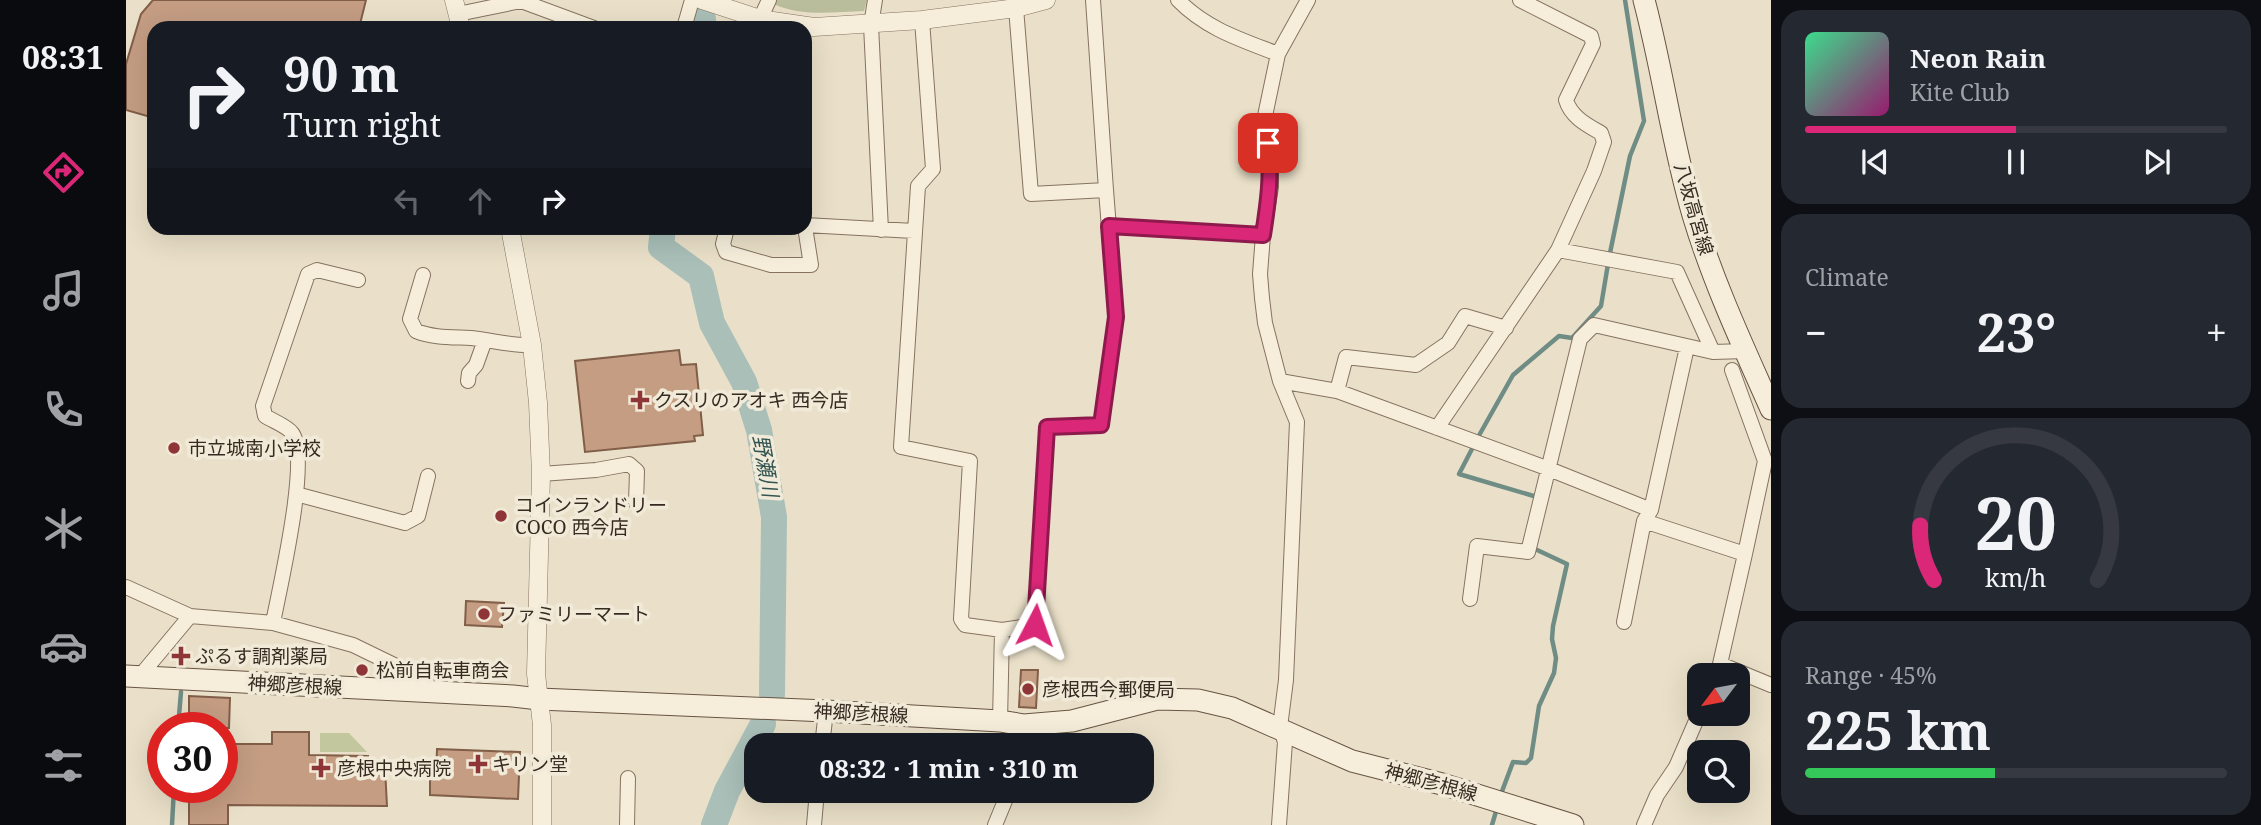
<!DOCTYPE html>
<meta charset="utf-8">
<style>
body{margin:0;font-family:"Noto Serif","Noto Sans JP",serif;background:#242831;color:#f1f3f6;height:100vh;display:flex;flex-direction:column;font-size:26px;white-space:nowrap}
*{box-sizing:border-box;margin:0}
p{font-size:23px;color:#9ea1a6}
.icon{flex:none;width:38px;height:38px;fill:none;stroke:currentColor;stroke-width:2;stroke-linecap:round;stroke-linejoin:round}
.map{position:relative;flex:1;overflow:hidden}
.panel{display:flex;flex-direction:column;gap:10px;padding:10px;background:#0d0f14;width:490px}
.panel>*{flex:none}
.top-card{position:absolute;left:21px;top:21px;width:665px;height:214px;border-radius:21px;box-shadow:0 7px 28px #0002;background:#171b24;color:#f1f3f6;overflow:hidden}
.needle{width:46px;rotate:238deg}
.tools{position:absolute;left:1561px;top:663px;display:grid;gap:14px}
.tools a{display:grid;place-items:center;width:63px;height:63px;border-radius:14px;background:#171b24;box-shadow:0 7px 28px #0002;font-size:35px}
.speed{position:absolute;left:21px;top:712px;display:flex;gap:14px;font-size:35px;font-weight:700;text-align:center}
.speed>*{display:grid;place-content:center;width:91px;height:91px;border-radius:50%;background:#171b24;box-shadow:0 7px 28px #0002;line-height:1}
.speed .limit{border:10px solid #d22;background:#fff;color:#111}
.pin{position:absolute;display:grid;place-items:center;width:60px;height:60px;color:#fff;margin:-30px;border-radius:14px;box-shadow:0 4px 10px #0006}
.me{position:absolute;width:77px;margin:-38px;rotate:4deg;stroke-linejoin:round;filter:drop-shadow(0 0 5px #0008)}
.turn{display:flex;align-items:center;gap:24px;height:147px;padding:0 21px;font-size:32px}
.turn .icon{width:91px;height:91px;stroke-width:2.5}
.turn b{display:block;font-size:49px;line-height:60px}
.lanes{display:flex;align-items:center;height:66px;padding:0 21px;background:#0003;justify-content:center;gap:35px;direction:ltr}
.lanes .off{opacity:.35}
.big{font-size:52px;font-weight:700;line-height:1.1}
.panel .card{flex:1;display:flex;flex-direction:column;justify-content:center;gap:10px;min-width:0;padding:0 24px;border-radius:21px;background:#242831}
.panel .dial{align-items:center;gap:0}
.dial svg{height:182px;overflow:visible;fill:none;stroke:#363941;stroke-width:7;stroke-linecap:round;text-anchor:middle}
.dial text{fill:#f1f3f6;stroke:none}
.song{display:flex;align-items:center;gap:21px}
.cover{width:84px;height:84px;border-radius:10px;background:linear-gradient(135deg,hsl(150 70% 55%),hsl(320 70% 35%))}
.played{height:7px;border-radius:4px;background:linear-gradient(90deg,#db2777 50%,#363941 50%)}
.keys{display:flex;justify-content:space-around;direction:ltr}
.heat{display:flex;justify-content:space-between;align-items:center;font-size:38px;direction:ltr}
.charge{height:10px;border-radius:5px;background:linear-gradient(90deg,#34c759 45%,#363941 0)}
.trip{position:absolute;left:618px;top:733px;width:410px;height:70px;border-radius:21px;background:#171b24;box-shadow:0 7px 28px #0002;font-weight:700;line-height:70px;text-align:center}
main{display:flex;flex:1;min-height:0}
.tab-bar{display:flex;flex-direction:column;width:126px;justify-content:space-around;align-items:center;background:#090b0e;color:#9ea1a6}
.tab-bar .icon{width:49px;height:49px}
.tab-bar .on{color:#db2777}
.tab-bar b{font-size:32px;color:#f1f3f6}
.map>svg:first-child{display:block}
.green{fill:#c3c79e}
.cemetery{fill:#babd9c}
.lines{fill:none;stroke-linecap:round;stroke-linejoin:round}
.stream{stroke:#708d85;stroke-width:4.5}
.river{stroke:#a9bfb8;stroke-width:26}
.building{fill:#c49d83;stroke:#815e48;stroke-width:2}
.minor-casing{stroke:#85735f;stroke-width:16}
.tertiary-casing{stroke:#85735f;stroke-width:19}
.secondary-casing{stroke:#675442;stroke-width:23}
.minor{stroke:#f6eedb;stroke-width:14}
.tertiary{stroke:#f6eedb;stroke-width:18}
.secondary{stroke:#f6eedb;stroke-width:21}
.route-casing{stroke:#8e194d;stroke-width:18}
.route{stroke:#db2777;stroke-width:12}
.poi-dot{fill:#8e3537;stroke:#f2ead8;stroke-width:2.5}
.labels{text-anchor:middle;stroke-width:7;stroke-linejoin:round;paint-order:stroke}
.street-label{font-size:19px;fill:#372b21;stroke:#f2ead8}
.poi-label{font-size:19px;fill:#372b21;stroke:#f2ead8;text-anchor:start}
.water-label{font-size:21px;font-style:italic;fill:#325552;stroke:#f2ead8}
</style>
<main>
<nav class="tab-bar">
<b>08:31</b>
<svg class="icon on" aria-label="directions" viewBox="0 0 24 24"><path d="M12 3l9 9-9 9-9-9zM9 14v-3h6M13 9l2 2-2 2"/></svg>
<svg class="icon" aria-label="music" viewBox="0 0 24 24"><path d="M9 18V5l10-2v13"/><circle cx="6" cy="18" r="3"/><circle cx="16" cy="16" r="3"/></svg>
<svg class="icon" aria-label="phone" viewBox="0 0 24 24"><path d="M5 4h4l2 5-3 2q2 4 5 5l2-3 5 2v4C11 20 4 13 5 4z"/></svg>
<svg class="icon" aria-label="climate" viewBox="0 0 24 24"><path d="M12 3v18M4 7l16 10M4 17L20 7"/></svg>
<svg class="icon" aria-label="car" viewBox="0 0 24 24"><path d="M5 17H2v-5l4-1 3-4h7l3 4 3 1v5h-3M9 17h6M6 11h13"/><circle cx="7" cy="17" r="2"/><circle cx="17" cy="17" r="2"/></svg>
<svg class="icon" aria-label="filters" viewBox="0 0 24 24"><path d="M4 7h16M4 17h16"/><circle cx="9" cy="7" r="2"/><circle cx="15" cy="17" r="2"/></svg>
</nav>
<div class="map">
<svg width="1645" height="825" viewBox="0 0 1645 825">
<rect width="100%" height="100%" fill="#eae0c9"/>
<path class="green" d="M194,733h29l18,19h-47z"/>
<path class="cemetery" d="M650,0h91l-3,11c-28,1 -64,6 -90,-7z"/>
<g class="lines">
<path class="stream" d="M1484,253l20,-97 14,-35 -19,-121
M1351,439l36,-64 46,-39 13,2 29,-32 7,-42
M1347,447l-14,27 78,23
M52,728l3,-36
M1375,794l12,-32 13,1 5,-5 8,-52 15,-33 2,-15 -4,-19 1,-13 14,-62 -32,-15
M46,825l2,-37
M1366,825l5,-17"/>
<path class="river" d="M577,19v9
M537,228l-2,19 40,29 11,47 32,59 15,48 15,87 -2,177
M588,825l13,-34 36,-67"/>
</g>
<path class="building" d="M27,0h213l-7,28h-205v90l-28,-8v-46l15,-50z
M553,350l2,15 15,-1 7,71 -9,1 1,5 -110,11 -10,-91z
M340,601l38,2 -2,24 -37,-2z
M895,670h17l-2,38 -17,-1z
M63,696l41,2 -1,30h-40z
M146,732h37v23l59,1 -1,11 18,1 2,38 -159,-1v20h-39v-37h33v-44h50z
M311,749l83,3 -2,47 -88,-4v-20h6z"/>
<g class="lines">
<defs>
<path id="minor" d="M749,0l-4,25 10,205
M1052,0c28,29 64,40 100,54
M890,8l15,186 75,-4 -13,-190
M332,14l63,-13 73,27
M634,19l9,-19
M796,20l11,149 -15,17 -17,261 69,14 -9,158 4,6 37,5
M558,28l8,-28
M679,225l109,6
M983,226l154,9
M601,228l-4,16 3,8 45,13h40l-6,-38
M1432,250l119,22 36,80
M297,275l-13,44 6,12c17,7 37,6 55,7 21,2 40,8 61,7
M1561,347l-36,163 -7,11 101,33 -25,110 -4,12
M1606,370l33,91 -20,93
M342,381l1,-8 7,-8 9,-25
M1154,381l57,10 212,78 102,41
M1211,391l9,-34 70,8 32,-22 17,-27 41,12
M1311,428l121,-178 36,-79 10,-29 -3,-9c-14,-8 -30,-16 -35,-33l27,-56 -2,-8 -71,-36
M415,474l55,-4 33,-6 8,7 -1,32
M170,494l109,29 13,-7 10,-40
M0,587l64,29 83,7 80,22 72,35 7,12
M1344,599l7,-53 51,6 52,-213 14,-14 119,27 32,-1
M1498,622l20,-101
M147,623c6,-33 38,-166 19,-190 -5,-7 -19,-12 -27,-17l-2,-10 45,-132 9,-4 41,10
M1594,664l51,21
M14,676l50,-60
M874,721l2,-91 33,-5 12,-198 54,-2 15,-108 -10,-127
M696,746l4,-35
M894,746l4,-21
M501,825l1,-47
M688,825l3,-34
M869,825l14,-34
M1153,825l6,-83 -5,-15 6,-47 11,-258 -17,-41 -15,-58 -3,-25 -2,-24 3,-39 8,-48v-18l-6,-53 13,-62 30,-54
M1518,825l13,-30 19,-28 23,-53"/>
<path id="tertiary" d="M328,0l7,28
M576,0l58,19 54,8 108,-7 94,-12 30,-8
M384,228l22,117 6,58 3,71 -5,200 6,51v100"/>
<path id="secondary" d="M1518,0c19,71 28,144 49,215 20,67 50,131 78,194
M0,676l387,20 26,3 287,12 174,10 24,4 48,-4 85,-22 41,1 34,8 120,53 90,23 131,41"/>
</defs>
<use href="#minor" class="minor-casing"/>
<use href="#tertiary" class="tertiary-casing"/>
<use href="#secondary" class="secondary-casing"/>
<use href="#minor" class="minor"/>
<use href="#tertiary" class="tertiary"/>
<use href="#secondary" class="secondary"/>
</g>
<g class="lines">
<defs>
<path id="route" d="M909,625l12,-198 54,-2 15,-108 -7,-91 154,9c5,-32 9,-60 5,-92"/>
</defs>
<use href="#route" class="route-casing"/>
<use href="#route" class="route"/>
</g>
<g class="poi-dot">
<path d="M510.5 389.5h7v7h7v7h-7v7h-7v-7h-7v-7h7z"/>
<circle cx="48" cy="448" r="7"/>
<circle cx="375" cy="516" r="7"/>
<circle cx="358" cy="614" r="7"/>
<path d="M51.5 645.5h7v7h7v7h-7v7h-7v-7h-7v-7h7z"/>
<circle cx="236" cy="670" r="7"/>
<circle cx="902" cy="689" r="7"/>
<path d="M348.5 753.5h7v7h7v7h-7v7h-7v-7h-7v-7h7z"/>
<path d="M191.5 757.5h7v7h7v7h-7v7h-7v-7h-7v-7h7z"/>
</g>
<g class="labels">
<g class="street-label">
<text transform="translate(1568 209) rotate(74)" y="7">八坂高宮線</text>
<text transform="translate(169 685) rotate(3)" y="7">神郷彦根線</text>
<text transform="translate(735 713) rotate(3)" y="7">神郷彦根線</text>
<text transform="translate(1305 782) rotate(15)" y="7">神郷彦根線</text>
</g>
<g class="poi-label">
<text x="528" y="407">クスリのアオキ 西今店</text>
<text x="62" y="455">市立城南小学校</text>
<text x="389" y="512">コインランドリー<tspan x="389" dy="22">COCO 西今店</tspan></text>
<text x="372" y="621">ファミリーマート</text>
<text x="69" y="663">ぷるす調剤薬局</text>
<text x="250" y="677">松前自転車商会</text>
<text x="916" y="696">彦根西今郵便局</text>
<text x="366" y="771">キリン堂</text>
<text x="211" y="775">彦根中央病院</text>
</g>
<g class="water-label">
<text transform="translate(639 466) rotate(80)" y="7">野瀬川</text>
</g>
</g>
</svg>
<div class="tools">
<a><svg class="needle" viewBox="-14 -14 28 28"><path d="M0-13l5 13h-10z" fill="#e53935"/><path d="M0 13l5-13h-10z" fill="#9ea1a6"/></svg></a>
<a><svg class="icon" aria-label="search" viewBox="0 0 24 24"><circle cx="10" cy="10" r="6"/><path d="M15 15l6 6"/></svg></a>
</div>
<div class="speed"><div class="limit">30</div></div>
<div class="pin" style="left:1142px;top:143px;background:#d93025"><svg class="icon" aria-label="arrive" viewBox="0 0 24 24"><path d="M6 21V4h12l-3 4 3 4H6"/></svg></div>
<svg class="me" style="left:909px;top:625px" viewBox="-20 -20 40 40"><path d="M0-17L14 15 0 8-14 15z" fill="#db2777" stroke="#fff" stroke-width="4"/></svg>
<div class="trip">08:32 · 1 min · 310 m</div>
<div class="top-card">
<div class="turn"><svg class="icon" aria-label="right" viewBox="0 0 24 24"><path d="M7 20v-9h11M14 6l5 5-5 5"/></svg><div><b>90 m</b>Turn right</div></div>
<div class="lanes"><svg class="icon off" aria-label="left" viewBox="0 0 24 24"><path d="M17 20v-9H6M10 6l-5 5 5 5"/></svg><svg class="icon off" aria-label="ahead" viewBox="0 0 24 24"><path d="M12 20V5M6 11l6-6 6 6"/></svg><svg class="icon" aria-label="right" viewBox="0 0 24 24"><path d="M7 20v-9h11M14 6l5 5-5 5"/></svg></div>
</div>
</div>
<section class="panel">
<div class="card">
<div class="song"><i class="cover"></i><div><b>Neon Rain</b><p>Kite Club</p></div></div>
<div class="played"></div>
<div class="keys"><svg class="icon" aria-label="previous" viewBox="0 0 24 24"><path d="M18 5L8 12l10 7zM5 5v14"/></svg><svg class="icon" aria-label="pause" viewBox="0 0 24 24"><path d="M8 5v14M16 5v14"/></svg><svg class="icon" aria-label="next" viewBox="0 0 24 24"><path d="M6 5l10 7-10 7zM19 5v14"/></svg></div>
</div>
<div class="card"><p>Climate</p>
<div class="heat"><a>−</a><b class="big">23°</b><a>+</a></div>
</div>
<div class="card dial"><svg viewBox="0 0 100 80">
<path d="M14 69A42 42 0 1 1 86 69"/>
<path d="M14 69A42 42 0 0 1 8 45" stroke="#db2777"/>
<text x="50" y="56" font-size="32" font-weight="700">20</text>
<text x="50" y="72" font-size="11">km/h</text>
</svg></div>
<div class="card"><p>Range · 45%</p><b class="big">225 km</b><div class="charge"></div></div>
</section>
</main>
